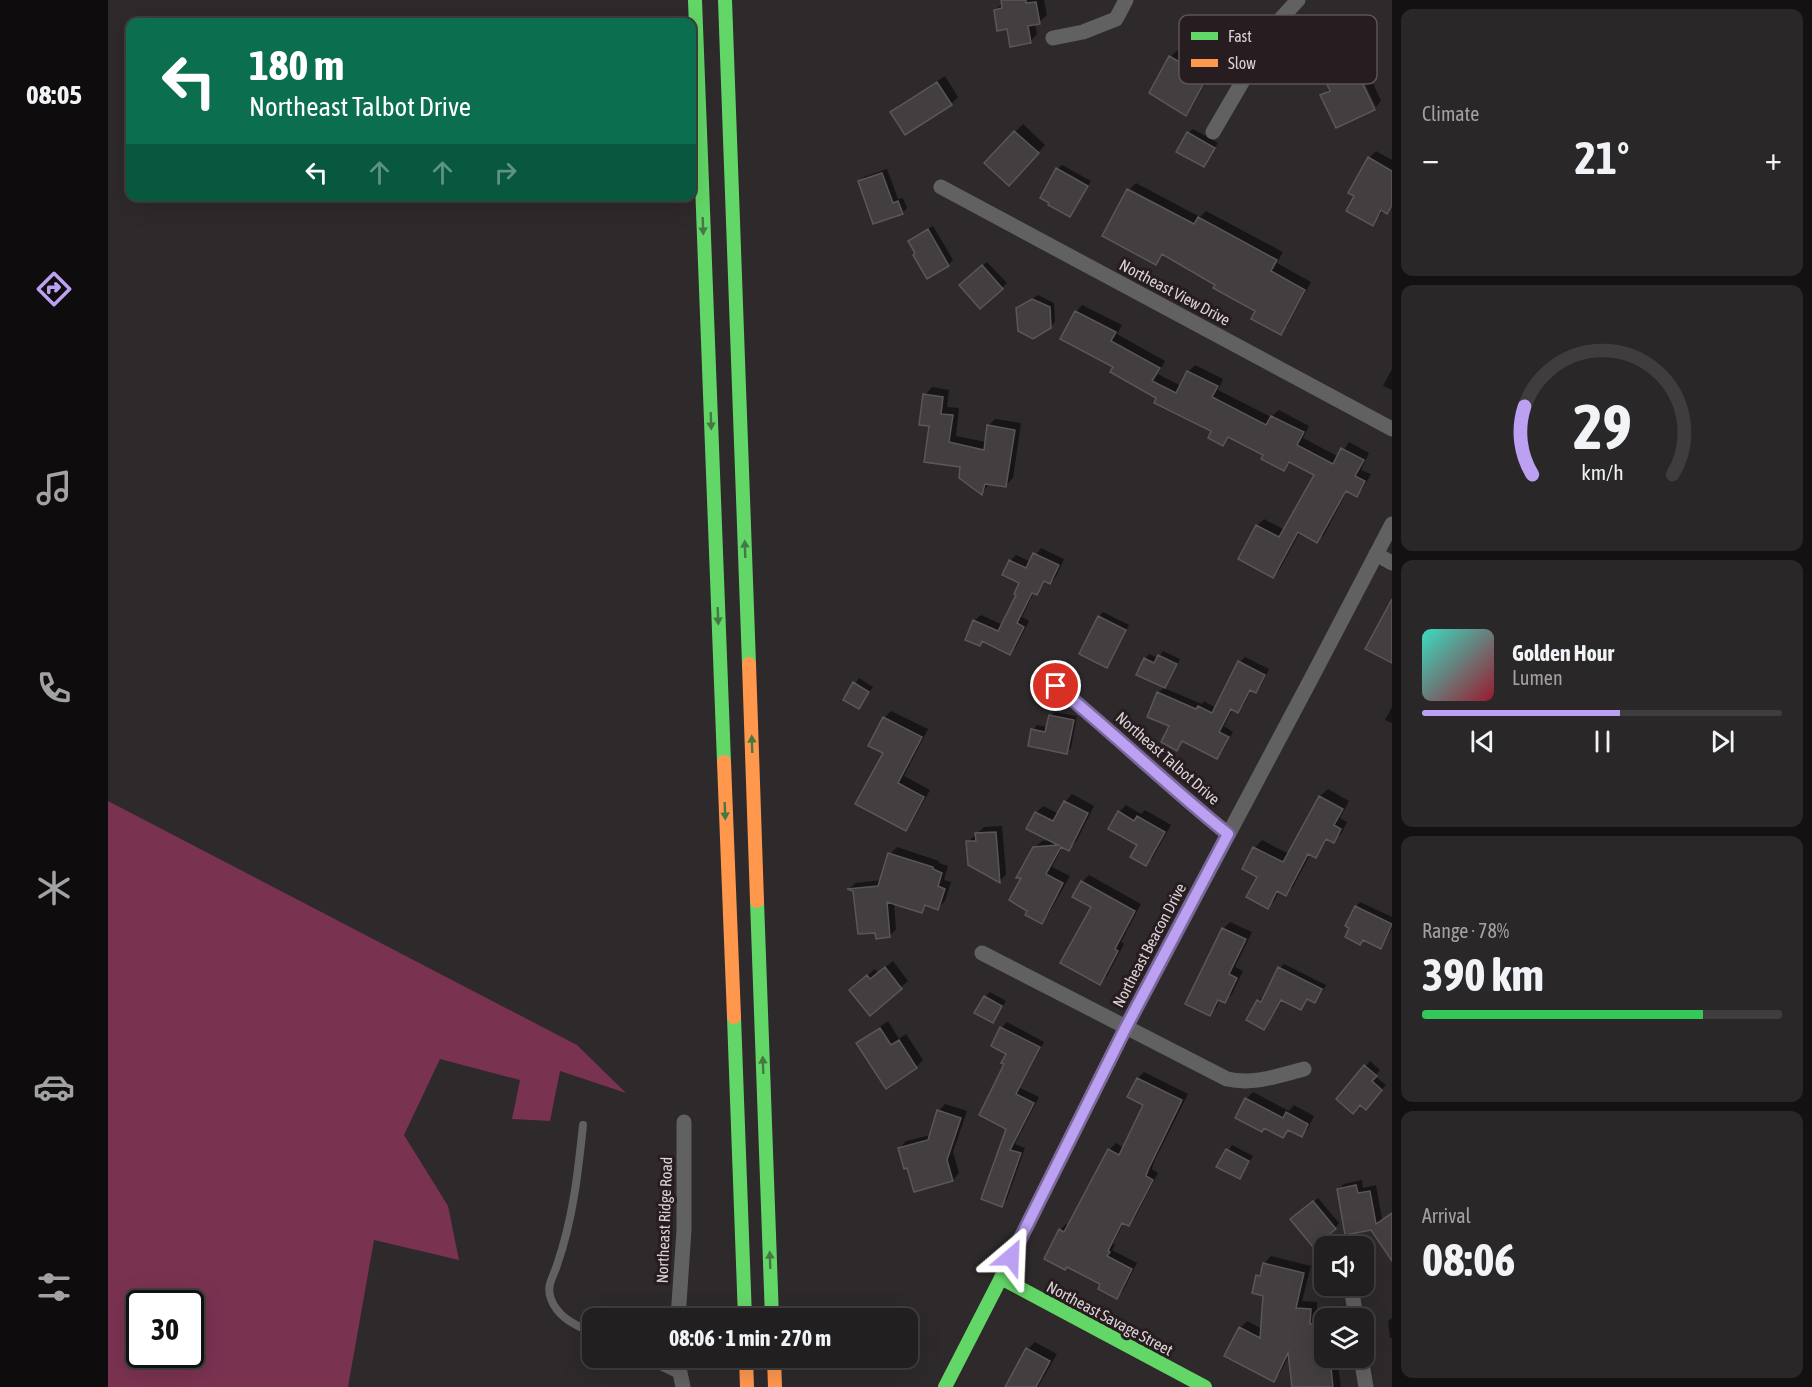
<!DOCTYPE html>
<meta charset="utf-8">
<style>
body{margin:0;font-family:"Asap Condensed",sans-serif;background:#2a2729;color:#f1f3f6;height:100vh;display:flex;flex-direction:column;font-size:22px;white-space:nowrap}
*{box-sizing:border-box;margin:0}
p{font-size:20px;color:#a2a2a5}
.icon{flex:none;width:33px;height:33px;fill:none;stroke:currentColor;stroke-width:2;stroke-linecap:round;stroke-linejoin:round}
.map{position:relative;flex:1;overflow:hidden}
.drawer{display:flex;flex-direction:column;gap:9px;padding:9px;background:#131112;width:420px}
.drawer>*{flex:none}
.banner{position:absolute;left:18px;top:18px;width:570px;height:183px;border-radius:12px;box-shadow:0 6px 24px #0002,0 0 0 2px #3f3d3e;background:#0b6e4f;color:#fff;overflow:hidden}
.tools{position:absolute;left:1206px;top:1236px;display:grid;gap:12px}
.tools a{display:grid;place-items:center;width:60px;height:60px;border-radius:12px;background:#221f20;box-shadow:0 6px 24px #0002,0 0 0 2px #3f3d3e;font-size:30px}
.speed{position:absolute;left:18px;top:1290px;display:flex;gap:12px;font-size:30px;font-weight:700;text-align:center}
.speed>*{display:grid;place-content:center;width:78px;height:78px;border-radius:50%;background:#221f20;box-shadow:0 6px 24px #0002,0 0 0 2px #3f3d3e;line-height:1}
.speed .limit{border:3px solid #111;border-radius:9px;background:#fff;color:#111}
.pin{position:absolute;display:grid;place-items:center;width:51px;height:51px;color:#fff;margin:-26px;border:3px solid #fff;border-radius:50%;box-shadow:0 2px 6px #0007}
.me{position:absolute;width:66px;margin:-33px;rotate:26deg;stroke-linejoin:round;filter:drop-shadow(0 0 4px #0008)}
.turn{display:flex;align-items:center;gap:21px;height:126px;padding:0 24px;font-size:27px}
.turn .icon{width:78px;height:78px;stroke-width:2.5}
.turn b{display:block;font-size:42px;line-height:51px}
.lanes{display:flex;align-items:center;height:57px;padding:0 24px;background:#0003;justify-content:center;gap:30px;direction:ltr}
.lanes .off{opacity:.35}
.big{font-size:45px;font-weight:700;line-height:1.1}
.drawer .widget{flex:1;display:flex;flex-direction:column;justify-content:center;gap:9px;min-width:0;padding:0 21px;border-radius:12px;background:#2a2729}
.drawer .dial{align-items:center;gap:0}
.dial svg{height:156px;overflow:visible;fill:none;stroke:#3f3d3e;stroke-width:7;stroke-linecap:round;text-anchor:middle}
.dial text{fill:#f1f3f6;stroke:none}
.song{display:flex;align-items:center;gap:18px}
.cover{width:72px;height:72px;border-radius:9px;background:linear-gradient(135deg,hsl(170 70% 55%),hsl(350 70% 35%))}
.played{height:6px;border-radius:3px;background:linear-gradient(90deg,#bca0f2 55%,#3f3d3e 55%)}
.keys{display:flex;justify-content:space-around;direction:ltr}
.heat{display:flex;justify-content:space-between;align-items:center;font-size:33px;direction:ltr}
.charge{height:9px;border-radius:4px;background:linear-gradient(90deg,#34c759 78%,#3f3d3e 0)}
.trip{position:absolute;left:474px;top:1308px;width:336px;height:60px;border-radius:12px;background:#221f20;box-shadow:0 6px 24px #0002,0 0 0 2px #3f3d3e;font-weight:700;line-height:60px;text-align:center}
main{display:flex;flex:1;min-height:0}
.dock{display:flex;flex-direction:column;width:108px;justify-content:space-around;align-items:center;background:#0e0c0d;color:#a2a2a5}
.dock .icon{width:42px;height:42px}
.dock .current{color:#bca0f2}
.dock b{font-size:27px;color:#f1f3f6}
.map>svg:first-child{display:block}
.forest{fill:#7a3251;fill-rule:evenodd}
.shadow{fill:#0007}
.building{fill:#433e3f;stroke:#5b5658;stroke-width:1.5}
.lines{fill:none;stroke-linecap:round;stroke-linejoin:round}
.lane{stroke:#616162;stroke-width:8}
.street{stroke:#616162;stroke-width:15}
.fast{stroke:#63d668;stroke-width:14}
.slow{stroke:#ff974d;stroke-width:14}
.oneway{fill:#457944}
.route-casing{stroke:#7a689d;stroke-width:15}
.route{stroke:#bca0f2;stroke-width:10}
.labels{text-anchor:middle;stroke-width:6;stroke-linejoin:round;paint-order:stroke}
.street-label{font-size:16px;fill:#dad3d5;stroke:#271c20}
.key{fill:#271c20;stroke:#5d5356;stroke-width:1.5}
.key-label{font-size:16px;fill:#dad3d5}
</style>
<main>
<nav class="dock">
<b>08:05</b>
<svg class="icon current" aria-label="directions" viewBox="0 0 24 24"><path d="M12 3l9 9-9 9-9-9zM9 14v-3h6M13 9l2 2-2 2"/></svg>
<svg class="icon" aria-label="music" viewBox="0 0 24 24"><path d="M9 18V5l10-2v13"/><circle cx="6" cy="18" r="3"/><circle cx="16" cy="16" r="3"/></svg>
<svg class="icon" aria-label="phone" viewBox="0 0 24 24"><path d="M5 4h4l2 5-3 2q2 4 5 5l2-3 5 2v4C11 20 4 13 5 4z"/></svg>
<svg class="icon" aria-label="climate" viewBox="0 0 24 24"><path d="M12 3v18M4 7l16 10M4 17L20 7"/></svg>
<svg class="icon" aria-label="car" viewBox="0 0 24 24"><path d="M5 17H2v-5l4-1 3-4h7l3 4 3 1v5h-3M9 17h6M6 11h13"/><circle cx="7" cy="17" r="2"/><circle cx="17" cy="17" r="2"/></svg>
<svg class="icon" aria-label="filters" viewBox="0 0 24 24"><path d="M4 7h16M4 17h16"/><circle cx="9" cy="7" r="2"/><circle cx="15" cy="17" r="2"/></svg>
</nav>
<div class="map">
<svg width="1284" height="1387" viewBox="0 0 1284 1387">
<rect width="100%" height="100%" fill="#2e292a"/>
<path class="forest" d="M0,801l469,244 49,48 -66,-22 -10,50 -38,-2 8,-39 -80,-21 -36,76 44,71 11,54 -85,-20 -26,147h-240zM32,1304h50v50h-50z"/>
<path class="shadow" d="M894,0h42l3,15 -8,7 -4,1 2,11 -7,8 -22,-15 -13,-17 8,-7z
M1239,49l25,59h3l-39,18 -14,-30 8,-9 -10,-21 7,-7z
M1070,50l14,8 6,-6 19,11 -25,44 -7,7 -15,-57z
M1260,72l13,29 -5,6 -15,-31z
M837,76l13,21 -7,7 -59,8 7,-7z
M915,124l22,21 -36,39 -23,-21z
M1085,129l25,14 -15,22 -15,-32z
M1268,151l16,9v47l-5,5 -3,-2 -11,14 -4,-66z
M954,165l29,16 -21,35 -13,-47z
M779,169l11,30 5,-1 4,10 -5,5 -43,-31 5,-5z
M1028,183l64,34 6,-6 77,41 -6,11 34,19 -24,44 -7,7 -23,-23 -93,-56 -8,9 -52,-27 25,-46v1l71,38 1,-2 -71,-38z
M825,226l20,34 -5,5 -32,-12 -7,-12z
M879,262l20,21 -27,24 -14,-26z
M930,295l16,8 1,19 -5,5 -33,-18z
M974,305l40,20 -5,9 48,27 -7,13 23,12 7,-14 7,-7 28,14 -5,11 53,27 8,-7 30,16 -6,12 36,19 10,-15 20,11 -8,17 10,4 -8,14 -6,7 -9,-5 -24,45 -7,6 -17,-9 -20,37 -7,7 -16,-50 7,-7 21,11 31,-56 -24,-13 -8,8 -19,-15 -35,-17 -7,7 -10,-14 -55,-33 -43,-31 -39,-54z
M1284,369v21l-9,-4z
M824,387l17,3 -2,17 12,1 -3,28 30,6 2,-16 7,-7 26,4 -8,55 -7,7 -16,-2 -8,10 -52,-68 -5,-30z
M933,548l23,11 -8,18 -6,6 -4,-2 -9,13 -3,-2 -12,25 7,4 -13,26 -6,6 -26,-12 -4,3 -6,-23 7,-6 22,10 15,-30 3,-12 -11,-22 6,-6 15,7z
M995,612l26,13 -18,36 -4,5 -8,-49z
M1055,651l17,8 -11,23 -5,5 -19,-28 4,-5 9,4z
M1137,657l24,12 -8,17 -6,5 -3,-2 -9,17 -5,5 -5,-2 -9,17 9,6 -11,20 -5,5 -33,-17 -8,9 -5,-23 -13,-33 6,-5 38,16 2,-3 12,7 24,-46z
M751,678l14,9 -15,20 -13,-8z
M1284,707v16l-7,-3z
M783,711l37,18 -24,47 26,14 -18,32 -7,8 -20,-77 -1,-35z
M947,712l22,4 -6,32 -5,4 -33,-22 4,-5 11,2 2,-11z
M1220,789l21,12 -9,17 7,4 -6,12 -8,7 -5,-2 -12,17 -5,-3 -18,34 -7,7 -7,-3 -4,9 -7,7 -9,-31 -15,-8 11,-20 7,-8 27,14 31,-58z
M964,794l22,12 -18,36 -8,7 -5,-3 -11,21 18,9 -22,39 -7,7 -12,-12 -5,-34 10,-28 8,-7 9,-1 -15,-27 7,-7 16,8 6,-12z
M1018,805l15,9 4,-4 26,15 -18,32 -7,7 -7,-19 -20,-33z
M894,826l4,48 -6,7 -32,-39 16,-15z
M789,847l42,14v2l9,3 -4,14 7,2 -6,19 -7,7 -10,-3 -6,6 -28,-9 2,27 -6,7 -35,-46 -5,-2 6,-5 26,-3 8,-26z
M981,875l52,29 -20,38 3,2 -17,32 -8,7 -6,-77 -11,-24z
M1252,902l32,15v12l-11,18 -25,-40z
M1122,922l22,10 -17,35 8,4 -11,23 -7,7 -5,-2 -3,8 -8,8 14,-86z
M785,961l15,20 -38,32 -12,-30 17,-14 3,4z
M1176,964l42,21 -11,16 -7,-3 -7,10 -18,-9 -19,29 -6,-27 5,-4 2,1 15,-30z
M882,992l16,9 -13,20 -8,-24z
M780,1021l11,18 7,-5 17,26 -7,7 -58,-24z
M899,1022l37,20 -24,46 19,9 -24,47 10,4 -18,51 -6,6 7,-77v-75l-7,-25z
M1262,1061l10,9 -5,6 11,9 -16,18 -10,1 -22,-5z
M1036,1072l44,22 -34,68 -2,7 6,4 -23,45 -7,6 -4,-2 -11,22 2,1 -3,5 25,13 -14,28 -6,6 -15,-13 -42,-54 6,-6 4,1 39,-75 7,-7 8,5 21,-43 -7,-27z
M1145,1092l36,19 5,-6 20,11 -6,12 -7,7 -11,-6 -7,8 -37,-38z
M837,1104l22,7 -14,41 6,21 -6,7 -45,-14 -8,-18 6,-7 25,-6 8,-24z
M1124,1145l21,11 -13,21 -21,-11z
M1254,1180l1,8 13,-3 6,34 10,-6v45l-20,-29 -34,-39 6,-6z
M1210,1198l21,25 -4,5 -38,-13z
M1163,1256l40,10 -9,35 15,1v15l7,1 -2,31 2,-1v10h13l4,29h-48l-3,-33 -10,19 -7,7 -33,-52 7,-7 15,8 2,-34 -7,-19 5,-5 2,-7z
M1284,1318v20h-2l-2,-17z
M927,1342l22,12 -19,33h-31l21,-38z"/>
<path class="building" d="M893,0h25v3l10,-1 4,22 -12,2 3,17 -21,4 -3,-18 -10,2 -3,-21 8,-2z
M1061,56l16,9 4,-7 22,12 -25,46 -37,-23z
M1232,56l12,26 8,-4 15,32 -39,18 -16,-33 10,-4 -12,-26z
M829,82l15,23 -47,30 -15,-23z
M906,131l25,22 -30,33 -25,-23z
M1079,132l28,16 -11,19 -28,-15z
M1260,157l24,14v34l-5,9 -6,-4 -8,16 -27,-15 8,-15 -6,-3z
M948,168l32,18 -18,31 -22,-12 1,-2 -9,-5z
M774,173l11,30 5,-2 5,13 -30,10 -15,-43z
M1019,189l67,35 4,-7 79,43 -6,11 34,19 -24,45 -30,-16 4,-8 -42,-23 2,-3 -53,-31 -6,11 -54,-29z
M820,229l21,37 -22,13 -14,-24 2,-2 -7,-12z
M874,265l21,24 -23,20 -21,-24z
M924,299l18,8 1,21 -18,11 -15,-8 -2,-23z
M967,311l41,21 -5,9 49,27 -8,13 24,12 11,-22 31,15 -6,11 54,28 5,-9 33,16 -7,13 36,19 8,-16 23,12 -9,16 10,5 -8,16 -11,-6 -29,52 -19,-11 -25,46 -35,-19 18,-34 23,12 35,-62 -25,-13 -5,9 -23,-12 2,-4 -35,-18 -5,9 -15,-8 3,-7 -57,-28 2,-5 -46,-26 3,-5 -53,-28z
M815,394l20,3 -2,17 12,1 -4,27 35,8 3,-25 28,5 -9,57 -21,-3 -3,11 -23,-17 1,-11 -36,-5 5,-36 -10,-1z
M925,553l26,12 -9,19 -6,-3 -7,14 -5,-2 -15,30 7,4 -14,28 -28,-14 -2,5 -15,-6 8,-20 25,11 18,-36 -2,-1 5,-11 -17,-8 7,-15 17,8z
M1284,599v64l-27,-14z
M990,616l28,14 -19,38 -28,-14z
M1050,655l19,9 -12,24 -29,-13 8,-17 10,5z
M1130,661l27,14 -9,18 -6,-3 -12,23 -7,-4 -12,23 10,5 -12,22 -35,-18 -5,10 -16,-9 8,-16 -22,-9 10,-25 39,17 2,-3 14,7z
M745,682l16,10 -10,17 -16,-9z
M941,715l25,5 -7,34 -39,-8 3,-17 14,3z
M775,717l39,20 -24,46 26,14 -18,34 -51,-27 28,-51 -15,-7z
M1211,796l24,13 -9,16 7,4 -7,14 -8,-4 -10,19 -8,-4 -22,42 -9,-5 -9,18 -22,-12 11,-20 -15,-8 11,-22 30,15z
M956,801l24,12 -19,38 -8,-4 -15,27 17,9 -21,41 -17,-9 2,-4 -18,-11 12,-22h-5l17,-31 25,-2 -32,-16 9,-17 18,9z
M1010,811l16,10 3,-5 28,16 -19,34 -16,-9 7,-12 -29,-16z
M888,832l4,51 -32,-18 -2,-24h10l-1,-8z
M780,853l45,14v2l9,4 -4,13 7,3 -7,21 -13,-5 -3,8 -35,-11 3,35 -14,2 -1,-6 -17,1 -5,-43 -6,-2 31,-3z
M973,881l54,30 -20,38 3,2 -18,34 -40,-22 31,-56 -19,-10z
M1247,906l37,18 -11,25 -18,-9 -3,5 -15,-8 4,-9 -4,-2z
M1114,928l24,11 -17,35 8,4 -12,25 -7,-3 -8,16 -25,-12z
M777,967l17,22 -32,27 -21,-26 18,-15 3,4z
M1170,967l44,22 -7,14 -8,-4 -6,11 -20,-10 -17,30 -18,-10 11,-20 4,2z
M876,996l18,10 -9,17 -19,-10z
M892,1027l40,20 -24,47 18,9 -24,47 11,3 -19,54 -21,-8 25,-70 -27,-14 25,-51 -3,-1 5,-9 -15,-8z
M772,1028l11,17 8,-5 18,28 -31,21 -30,-46z
M1256,1065l13,11 -5,5 10,9 -16,20 -6,-5 -7,9 -17,-15z
M1029,1078l45,22 -34,70 -2,6 7,4 -24,46 -7,-3 -14,28 2,1 -3,4 25,13 -15,30 -19,-10 2,-5 -33,-17 -2,3 -21,-11 15,-30 5,3 44,-83 11,6 24,-50 -16,-8z
M1137,1098l38,20 3,-6 22,12 -6,13 -14,-7 -5,8 -19,-10 -2,4 -27,-14z
M829,1110l24,8 -14,42 6,21 -39,11 -7,-24 -3,1 -6,-21 30,-8z
M1118,1149l23,12 -9,18 -24,-12z
M1248,1185l2,8 12,-2 6,33 16,-11v48l-21,-31 -26,5 -8,-46z
M1205,1201l23,28 -23,18 -23,-28z
M1155,1263l41,10 -8,35 15,1 -1,15h7l-1,31 8,-1v4h6l3,29h-41l-4,-34 -14,29 -50,-26 15,-29 21,11 3,-42 -11,-3 4,-18 4,1z
M918,1348l24,13 -14,26h-31z"/>
<g class="lines">
<path class="lane" d="M475,1125c-5,48 -10,94 -26,140 -4,13 -11,20 -6,34 7,19 25,26 41,34
M535,1358l36,17"/>
<path class="street" d="M945,38l30,-6 33,-13 10,-19
M1105,132l63,-108 22,-24
M833,187l451,242
M1268,554l16,9
M948,685c58,49 113,101 172,149
M874,953l245,126c27,6 50,-3 77,-10
M893,1278l125,-251 186,-350 80,-153
M1243,1286l5,32
M570,1318l6,-88v-108
M569,1358l6,29
M1253,1358l5,29"/>
<path class="fast" d="M587,0l29,762
M617,0l24,664
M649,901l15,417
M626,1017l11,301
M837,1387l56,-109 204,109"/>
<path class="slow" d="M641,664l8,237
M616,762l10,255
M638,1358l1,29
M666,1358l1,29"/>
</g>
<defs><path id="oneway-solid" d="M-6-.8H1V-3.2L6.5 0L1 3.2V.8H-6Z" transform="scale(1.5)"/></defs>
<g class="oneway">
<use href="#oneway-solid" transform="translate(595 226) rotate(88)"/>
<use href="#oneway-solid" transform="translate(603 421) rotate(88)"/>
<use href="#oneway-solid" transform="translate(637 549) rotate(-92)"/>
<use href="#oneway-solid" transform="translate(610 616) rotate(88)"/>
<use href="#oneway-solid" transform="translate(644 744) rotate(-92)"/>
<use href="#oneway-solid" transform="translate(617 811) rotate(88)"/>
<use href="#oneway-solid" transform="translate(655 1065) rotate(-92)"/>
<use href="#oneway-solid" transform="translate(662 1260) rotate(-92)"/>
</g>
<g class="lines">
<defs>
<path id="route" d="M903,1257l115,-230 102,-193c-59,-47 -113,-100 -172,-148"/>
</defs>
<use href="#route" class="route-casing"/>
<use href="#route" class="route"/>
</g>
<g class="labels">
<g class="street-label">
<text transform="translate(1067 292) rotate(28)" y="6">Northeast View Drive</text>
<text transform="translate(1060 758) rotate(41)" y="6">Northeast Talbot Drive</text>
<text transform="translate(1041 945) rotate(-62)" y="6">Northeast Beacon Drive</text>
<text transform="translate(556 1220) rotate(-88)" y="6">Northeast Ridge Road</text>
<text transform="translate(1002 1318) rotate(28)" y="6">Northeast Savage Street</text>
</g>
</g>
<rect x="1071" y="15" width="198" height="69" rx="9" class="key"/>
<rect x="1083" y="32" width="27" height="8" fill="#63d668"/>
<rect x="1083" y="59" width="27" height="8" fill="#ff974d"/>
<g class="key-label">
<text x="1120" y="42">Fast</text>
<text x="1120" y="69">Slow</text>
</g>
</svg>
<div class="tools">
<a><svg class="icon" aria-label="sound" viewBox="0 0 24 24"><path d="M4 9h4l5-4v14l-5-4H4zM17 9q2 3 0 6"/></svg></a>
<a><svg class="icon" aria-label="layers" viewBox="0 0 24 24"><path d="M12 4l9 5-9 5-9-5zM3 14l9 5 9-5"/></svg></a>
</div>
<div class="speed"><div class="limit">30</div></div>
<div class="pin" style="left:948px;top:686px;background:#d93025"><svg class="icon" aria-label="arrive" viewBox="0 0 24 24"><path d="M6 21V4h12l-3 4 3 4H6"/></svg></div>
<svg class="me" style="left:903px;top:1257px" viewBox="-20 -20 40 40"><path d="M0-17L14 15 0 8-14 15z" fill="#bca0f2" stroke="#fff" stroke-width="4"/></svg>
<div class="trip">08:06 · 1 min · 270 m</div>
<div class="banner">
<div class="turn"><svg class="icon" aria-label="left" viewBox="0 0 24 24"><path d="M17 20v-9H6M10 6l-5 5 5 5"/></svg><div><b>180 m</b>Northeast Talbot Drive</div></div>
<div class="lanes"><svg class="icon" aria-label="left" viewBox="0 0 24 24"><path d="M17 20v-9H6M10 6l-5 5 5 5"/></svg><svg class="icon off" aria-label="ahead" viewBox="0 0 24 24"><path d="M12 20V5M6 11l6-6 6 6"/></svg><svg class="icon off" aria-label="ahead" viewBox="0 0 24 24"><path d="M12 20V5M6 11l6-6 6 6"/></svg><svg class="icon off" aria-label="right" viewBox="0 0 24 24"><path d="M7 20v-9h11M14 6l5 5-5 5"/></svg></div>
</div>
</div>
<section class="drawer">
<div class="widget"><p>Climate</p>
<div class="heat"><a>−</a><b class="big">21°</b><a>+</a></div>
</div>
<div class="widget dial"><svg viewBox="0 0 100 80">
<path d="M14 69A42 42 0 1 1 86 69"/>
<path d="M14 69A42 42 0 0 1 10 34" stroke="#bca0f2"/>
<text x="50" y="56" font-size="32" font-weight="700">29</text>
<text x="50" y="72" font-size="11">km/h</text>
</svg></div>
<div class="widget">
<div class="song"><i class="cover"></i><div><b>Golden Hour</b><p>Lumen</p></div></div>
<div class="played"></div>
<div class="keys"><svg class="icon" aria-label="previous" viewBox="0 0 24 24"><path d="M18 5L8 12l10 7zM5 5v14"/></svg><svg class="icon" aria-label="pause" viewBox="0 0 24 24"><path d="M8 5v14M16 5v14"/></svg><svg class="icon" aria-label="next" viewBox="0 0 24 24"><path d="M6 5l10 7-10 7zM19 5v14"/></svg></div>
</div>
<div class="widget"><p>Range · 78%</p><b class="big">390 km</b><div class="charge"></div></div>
<div class="widget"><p>Arrival</p><b class="big">08:06</b></div>
</section>
</main>
